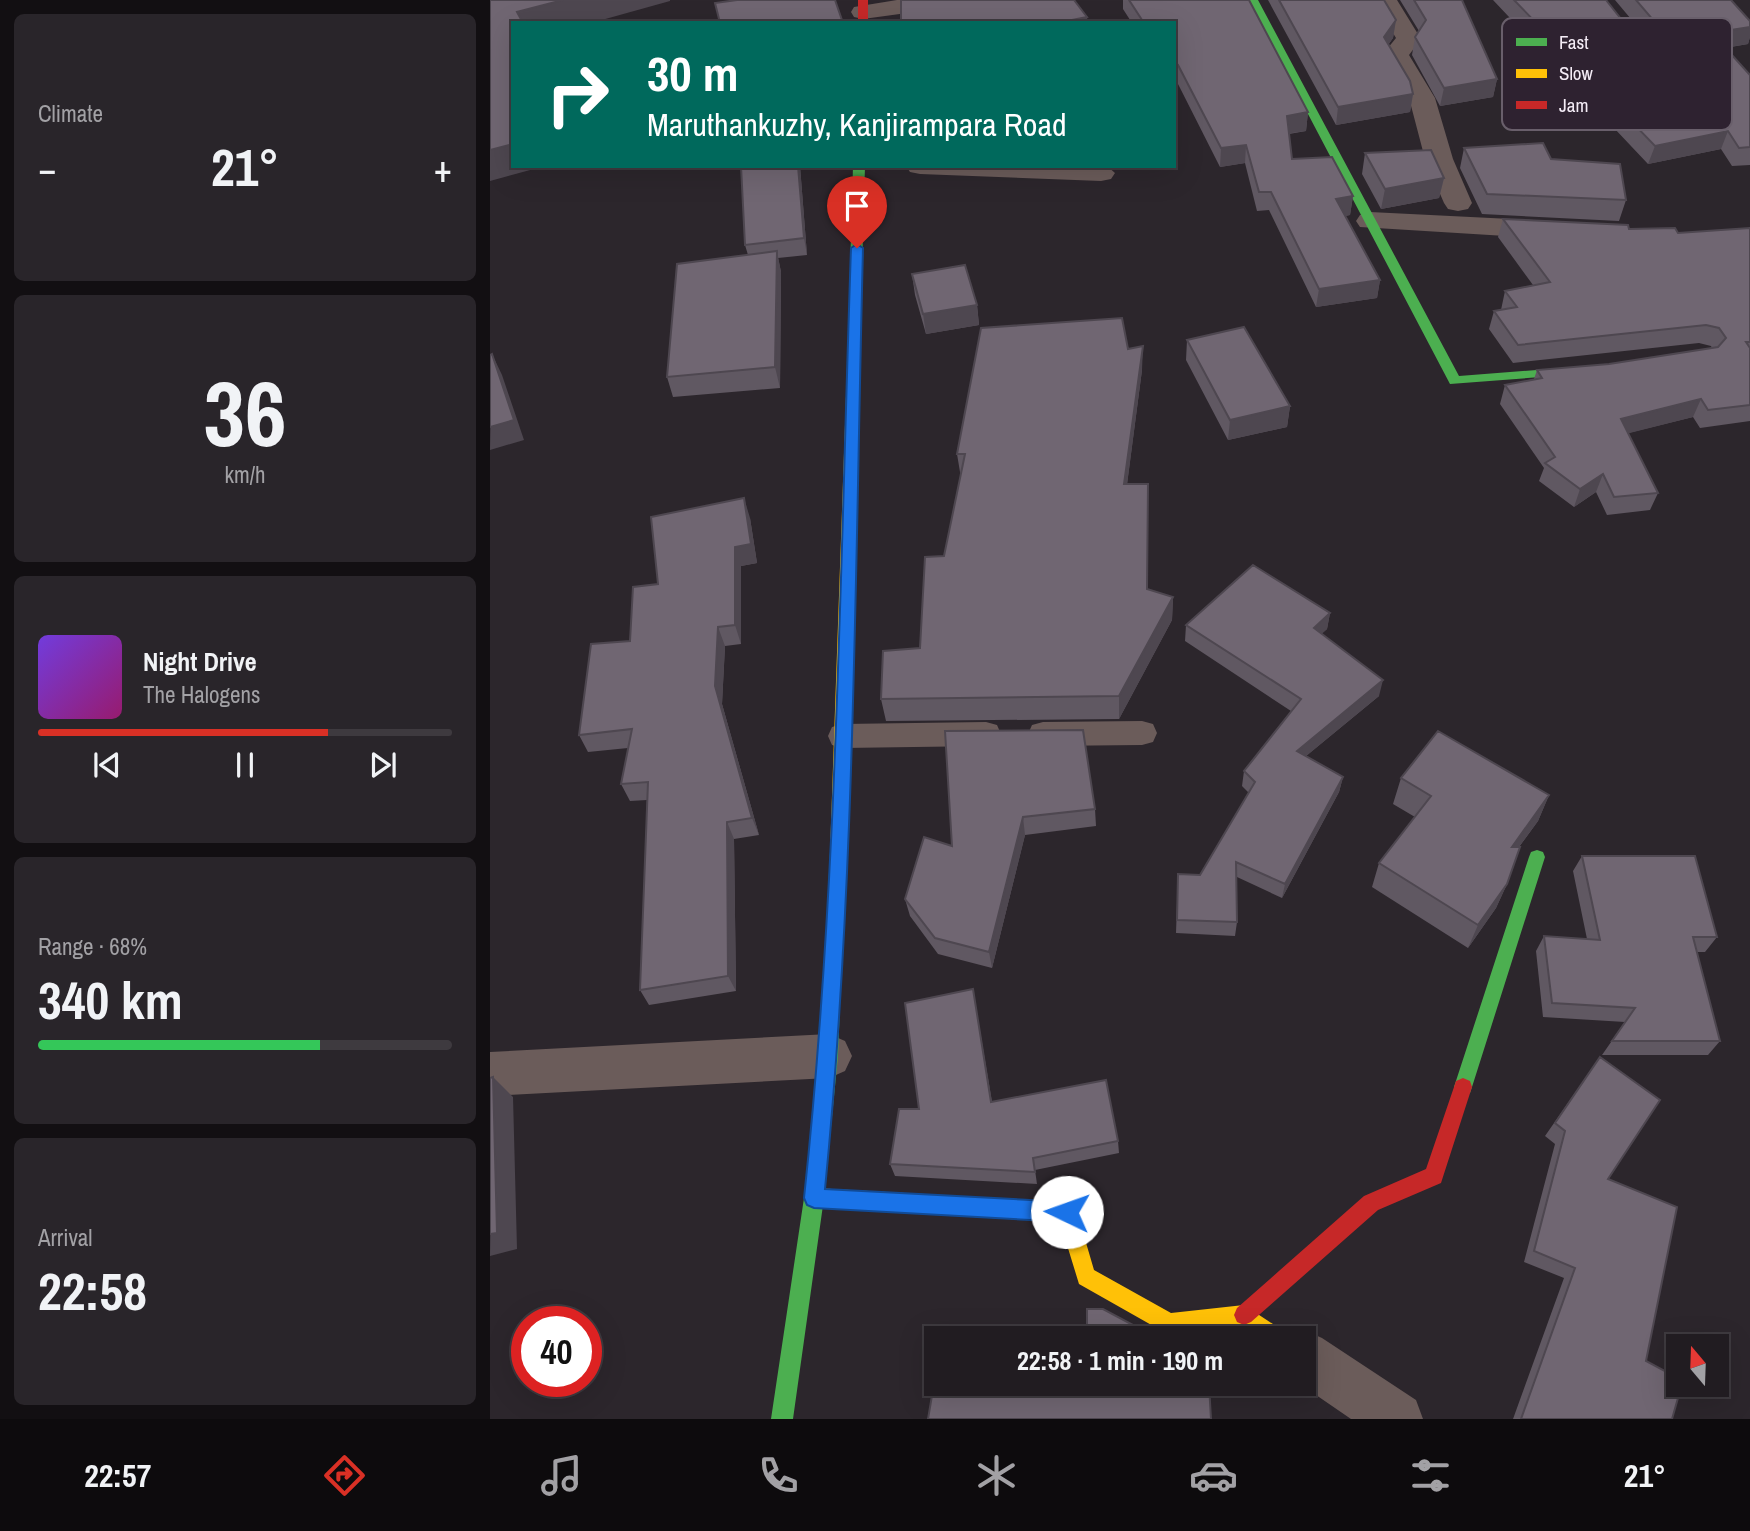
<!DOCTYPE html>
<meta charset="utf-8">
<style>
body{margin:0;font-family:"Archivo Narrow",sans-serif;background:#29252a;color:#f1f3f6;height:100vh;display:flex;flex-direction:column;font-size:26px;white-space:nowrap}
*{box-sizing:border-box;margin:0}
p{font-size:23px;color:#a2a1a5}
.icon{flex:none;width:38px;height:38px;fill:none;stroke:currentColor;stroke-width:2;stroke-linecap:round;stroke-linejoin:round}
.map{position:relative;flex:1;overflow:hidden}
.drawer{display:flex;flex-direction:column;gap:14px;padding:14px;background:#120f12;width:490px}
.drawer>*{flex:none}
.top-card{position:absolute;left:21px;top:21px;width:665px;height:147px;border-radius:0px;box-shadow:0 7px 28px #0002,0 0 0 2px #3e3a3f;background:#00695c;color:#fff;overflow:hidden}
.needle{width:46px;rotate:341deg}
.fabs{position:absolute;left:1176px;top:1334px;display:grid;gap:14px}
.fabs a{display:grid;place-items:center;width:63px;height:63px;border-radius:0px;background:#211c21;box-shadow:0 7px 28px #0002,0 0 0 2px #3e3a3f;font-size:35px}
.speed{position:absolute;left:21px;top:1306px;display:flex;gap:14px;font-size:35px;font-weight:700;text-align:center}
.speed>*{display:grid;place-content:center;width:91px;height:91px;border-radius:50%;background:#211c21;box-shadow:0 7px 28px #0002,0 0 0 2px #3e3a3f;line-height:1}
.speed .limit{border:10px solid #d22;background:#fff;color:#111}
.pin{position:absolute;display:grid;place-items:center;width:60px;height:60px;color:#fff;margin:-72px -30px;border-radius:50% 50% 50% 0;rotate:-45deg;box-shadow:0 0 7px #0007}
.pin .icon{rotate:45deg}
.me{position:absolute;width:77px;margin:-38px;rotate:273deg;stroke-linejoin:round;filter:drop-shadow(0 0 5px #0008)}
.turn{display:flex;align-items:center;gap:24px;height:147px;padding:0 21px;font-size:32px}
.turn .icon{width:91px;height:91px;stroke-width:2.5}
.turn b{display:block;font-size:49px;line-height:60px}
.big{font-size:52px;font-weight:800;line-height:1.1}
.drawer .tile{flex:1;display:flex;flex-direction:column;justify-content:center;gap:10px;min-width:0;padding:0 24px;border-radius:10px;background:#29252a}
.drawer .dial{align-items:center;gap:0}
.dial b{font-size:91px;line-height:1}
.song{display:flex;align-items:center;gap:21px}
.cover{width:84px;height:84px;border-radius:10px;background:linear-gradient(135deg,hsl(260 70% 55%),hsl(320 70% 35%))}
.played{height:7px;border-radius:4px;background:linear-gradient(90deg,#d93025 70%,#3e3a3f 70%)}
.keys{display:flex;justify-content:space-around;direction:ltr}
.heat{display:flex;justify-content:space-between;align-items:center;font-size:38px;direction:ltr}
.charge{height:10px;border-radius:5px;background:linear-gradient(90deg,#34c759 68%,#3e3a3f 0)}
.trip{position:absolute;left:434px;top:1326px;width:392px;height:70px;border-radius:0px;background:#211c21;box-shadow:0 7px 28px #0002,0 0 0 2px #3e3a3f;font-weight:800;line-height:70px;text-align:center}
.tabs{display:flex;height:112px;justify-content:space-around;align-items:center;background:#0d0b0d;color:#a2a1a5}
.tabs .icon{width:49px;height:49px}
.tabs .active{color:#d93025}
.tabs b{font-size:32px;color:#f1f3f6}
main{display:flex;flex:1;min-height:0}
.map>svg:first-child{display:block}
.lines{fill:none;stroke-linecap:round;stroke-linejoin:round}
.lane{fill:#6b5c5a;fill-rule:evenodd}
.street{fill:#6b5c5a;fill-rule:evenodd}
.fast{fill:#4caf50;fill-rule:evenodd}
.slow{fill:#ffc107;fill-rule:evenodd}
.jam{fill:#c62828;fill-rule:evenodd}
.wall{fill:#605862}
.shaded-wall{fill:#4e4750}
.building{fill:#706672;stroke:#4e4750;stroke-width:2}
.route{fill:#1a73e8;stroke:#114b97;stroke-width:2}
.key{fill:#2e2230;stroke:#695f6b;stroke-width:2}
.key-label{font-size:19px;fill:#f4ecf6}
</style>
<main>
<section class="drawer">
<div class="tile"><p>Climate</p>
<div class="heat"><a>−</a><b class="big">21°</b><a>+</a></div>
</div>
<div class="tile dial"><b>36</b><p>km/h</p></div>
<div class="tile">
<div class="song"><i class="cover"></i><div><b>Night Drive</b><p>The Halogens</p></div></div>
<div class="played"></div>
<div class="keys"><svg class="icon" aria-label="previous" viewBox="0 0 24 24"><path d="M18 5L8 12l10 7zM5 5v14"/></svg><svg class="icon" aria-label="pause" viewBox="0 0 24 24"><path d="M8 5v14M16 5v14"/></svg><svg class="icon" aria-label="next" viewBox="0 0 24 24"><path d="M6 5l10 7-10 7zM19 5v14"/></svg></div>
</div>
<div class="tile"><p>Range · 68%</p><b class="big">340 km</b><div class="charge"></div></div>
<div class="tile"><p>Arrival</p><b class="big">22:58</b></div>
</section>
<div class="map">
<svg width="1260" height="1419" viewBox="0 0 1260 1419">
<rect width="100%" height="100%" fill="#2c262c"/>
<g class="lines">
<path class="lane" d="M652,721l11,3 4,9 -4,9 -11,3 -99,1 -11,-3 -4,-9 4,-9 11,-3z
M496,722l11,3 4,9 -4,9 -11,3 -143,2 -11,-3 -4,-9 4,-9 11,-3z"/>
<path class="street" d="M407,0h66l-3,5 -9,2 -88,12 -9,-2 -3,-5 3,-5z
M883,0h24l24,39 -12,16 26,43 18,61 19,44 -4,6 -10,2 -10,-2 -4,-6 -19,-44 -16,-61 -26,-44 13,-16z
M416,166h201l8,7 -4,6 -10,2 -181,-7 -10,-2z
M880,212l184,9 10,3 4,6 -4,6 -10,3 -194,-12 -4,-6 4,-6z
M339,1034l16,7 7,15 -7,15 -16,7 -339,18v-44z
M814,1330l18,8 94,62 7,19h-72l-51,-35h4v-45h-19z"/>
<path class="fast" d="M758,0h10l201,376 129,-10 6,4 -1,3 -143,11z
M363,166h12l-5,173 -6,4 -6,-4z
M348,845l6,2 2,5 -8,204 -14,142 -31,221h-22l33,-221 16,-142 10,-204 2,-5z
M1047,850l6,2 2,5 -73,230 -2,6 -7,3 -7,-3 -2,-6 75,-230 2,-5z"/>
<path class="slow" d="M364,335l6,4 -14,513 -2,5 -6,2 -6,-2 -2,-5 18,-513z
M324,1188l253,14 7,3 3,7 17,58 77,43 73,-8 41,27 3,7h-28l-19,-13 -72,8 -7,-3 -83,-47 -19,-62 -246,-14 -7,-3 -3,-7 3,-7z"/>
<path class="jam" d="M368,0h10v23h-10z
M973,1078l7,3 2,6 -31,96 -63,27 -127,112 -7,3 -7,-3 -3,-7 3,-7 127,-112 62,-27 28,-82 2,-6z"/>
</g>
<path class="wall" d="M633,0h126l59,112 -2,19 -17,3 3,25 61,37 -3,19 -5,1 35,64 -3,18 -61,9 -47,-97 -12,1 -12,-48 -25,4 -42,-83 -4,-61h-42l-9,-14z
M778,0h116l12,20 -3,18 -5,7 25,49 -3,18 -74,13z
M910,0h62l35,79 -4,18 -53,9 -28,-51 3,-18 4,-6z
M1003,0h113l79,100h14l-84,-100h116l19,21v16l-2,7 -23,4 25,27v90l-18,1 -11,-17 -73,15z
M974,148l87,11 75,41 -7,21 -137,-7 -22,-46z
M875,153l79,25 -5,20 -58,11 -19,-35z
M173,166h29l-28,2z
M310,166l7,89 -29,3 3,14 -1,116 -107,9 -6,-20 81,-122 -3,-10z
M1013,219l175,14 72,-5v193l-50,7 -7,-11 -65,16 30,60 -8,17 -43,5 -11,-23 -22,15 -35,-26 5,-13 -44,-64 5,-19 29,-6 3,-9 72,-6 103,-16 -1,-2 -12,-3 -186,20 -24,-34 5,-18 7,-1 4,-19 28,-6 -35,-48z
M422,274l65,31 2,20 -53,9 -11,-39z
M697,340l103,66 -3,21 -59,13 -42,-80z
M638,349l14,21 -15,114 20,105 26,8 -1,23 -53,99 -233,2 -5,-22 39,-51 24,-92 17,-78 -4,-24z
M260,518l7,45 -16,3v78l-16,2 -3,58 37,131 -25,4 2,152 -87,14 -9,-15 7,-190 -17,1 -9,-17 7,-36 -40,4 -9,-17 51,-94 28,-57z
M840,613l-3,16 -6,5 58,62 -73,60 37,21 -4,15 -57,106 -45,-21v45l-2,14 -59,-3 2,-59 22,1 49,-82 -7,-7 2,-15 47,-60 -106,-70 1,-16z
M455,731l150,78 1,17 -71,9 -33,133 -54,-14 -28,-38 -5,-17 47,-53z
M911,778l148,17 -11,26 -19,26 -12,37 -11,24 -28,40 -96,-61 7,-24 36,-46 -22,-13z
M1092,856l135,81 -12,15h-8l23,89 -12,14h-106l23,-33 -82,-5 -7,-66 8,-15 43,3 -14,-68z
M483,989l19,113 126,39 1,12 -84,17 2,14 -142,-8 -5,-12 29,-55z
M1110,1057l8,122 38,182 26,58h-159l51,-141 -40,-16 31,-118 -10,-8z"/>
<path class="shaded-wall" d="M73,0h107v1l-79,22h-70l-4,-11z
M597,17l1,6h-31z
M906,20l-3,18 -12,17 3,-18z
M1260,27v10l-2,7 -42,7 6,-18z
M688,65v19h-4v-18z
M1007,79l-4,18 -53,9 4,-18z
M923,94l-3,18 -74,13 2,-18z
M818,112l-2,19 -21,3 2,-18z
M1238,131l-7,18 -73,15 7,-18z
M23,144v22h32l-55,15v-31z
M756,145l-1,18 -25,4 1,-19z
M308,166h2l7,89 -3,-17z
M954,178l-5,20 -58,11 4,-20z
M863,196l-3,19 -16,3 2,-19z
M287,251l4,21 -1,116 -5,-21z
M890,280l-3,18 -61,9 3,-18z
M487,305l2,20 -53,9 -3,-20z
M653,346l-1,24 -18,138v-24z
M2,354l10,21 22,65 -34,10z
M1211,399l-8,18 -79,20 7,-18z
M800,406l-3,21 -59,13 2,-20z
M1113,474l-7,18 -22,15 6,-18z
M254,498l6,20 7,45 -16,3v78l-6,-19v-78z
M683,597l-1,23 -53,99v-23z
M840,613l-3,16 -16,15 3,-16z
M228,627l7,19 -3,58 37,131 -7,-17 -37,-132z
M893,680l-4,16 -85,70 3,-15z
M853,777l-4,15 -57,106 3,-14z
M1059,795l-11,26 -37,50 11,-24z
M533,817l2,18 -33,133 -3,-16z
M237,822l7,17 2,152 -8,-15z
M1017,884l-11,24 -28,40 10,-23z
M3,1077l20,20 4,152 -27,7z"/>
<path class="building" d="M0,0h73l-46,12 6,11h-10v121l-23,6z
M247,0h98l8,23h-123l-5,-20z
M411,0h173l13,17 -30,6h-156z
M639,0h120l59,112 -21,4 5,43 40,-2 21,39 -17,3 44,81 -61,9 -48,-97h-12l-13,-47 -25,3 -43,-83 -4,1v-43h-30z
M789,0h105l12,20 -12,17 26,44 3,13 -75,13z
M924,0h48l35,79 -53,9 -29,-51 11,-17z
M1024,0h92l79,100 21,1 6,-8 -4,-9 -72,-84h95l19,21v6l-38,6 38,42v72l-11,1 -11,-17 -73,15z
M1053,143l8,16 69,5 6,36 -139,-6 -23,-46z
M941,150l13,28 -59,11 -20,-36z
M251,166h57l6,72 -59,7z
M1013,219l125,6 1,4 46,-1 3,5 72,-5v114h-4l4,6v57l-42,5 -7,-11 -80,20 37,74 -44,4 -11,-23 -23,15 -35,-26 10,-6 -50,-72 37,-7 -5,-8 72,-6 109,-17 8,-9 -7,-10 -13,-3 -188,20 -24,-34 23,-4 -12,-16 45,-9z
M287,251l-2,116 -108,10 10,-113z
M475,265l12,40 -54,9 -11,-40z
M632,318l6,31 15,-3 -19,138h24l-1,105 26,8 -54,99 -238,3 2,-48 37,-3 5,-91 19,-1 21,-102h-8l24,-126z
M754,327l46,79 -60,14 -43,-80z
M2,354l22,66 -24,7v-72z
M254,498l7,46 -16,3v78l-17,2 -3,59 37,132 -25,4 1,154 -88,14 8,-208 -27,2 11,-55 -53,6 12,-91 39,-3 3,-54 25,-3 -7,-67z
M763,565l77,48 -16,15 69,52 -86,71 46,26 -58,107 -49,-22 1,60 -60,-2 1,-46 22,1 55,-93 -11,-11 57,-72 -115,-74z
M593,730l12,79 -72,8 -34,135 -54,-14 -30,-39 19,-62 28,9 -7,-115z
M948,731l111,64 -37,52h8l-13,37 -29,41 -99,-62 52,-67 -30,-18z
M1092,856h113l22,81h-24l27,104h-108l23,-33 -83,-5 -8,-67 56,4z
M483,989l18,113 115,-22 12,61 -85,17 2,14 -145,-8 9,-55h20l-14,-106z
M1110,1057l60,43 -52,79 69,28 -31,154 32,17v6h4l-10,35h-151l54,-151 -41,-17 31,-120 -10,-8z
M3,1077l4,156 -7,1v-156z
M597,1309h16l43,23h61l1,7h-121z
M446,1372v12h124l26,4v-4h123l2,35h-283z"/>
<path class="route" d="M367,244l6,4c-8,313 -7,629 -38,941l242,13 7,3 3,7 -3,8 -7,2 -253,-14 -7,-3 -3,-7c34,-315 36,-634 47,-950z"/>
<rect x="1012" y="18" width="230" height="112" rx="10" class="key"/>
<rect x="1026" y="38" width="31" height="8" fill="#4caf50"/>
<rect x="1026" y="69" width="31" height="9" fill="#ffc107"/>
<rect x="1026" y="101" width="31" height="8" fill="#c62828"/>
<g class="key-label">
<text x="1069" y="49">Fast</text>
<text x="1069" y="80">Slow</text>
<text x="1069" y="112">Jam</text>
</g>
</svg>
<div class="fabs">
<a><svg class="needle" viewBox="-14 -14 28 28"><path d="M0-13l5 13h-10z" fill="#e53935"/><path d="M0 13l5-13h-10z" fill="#a2a1a5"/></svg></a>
</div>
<div class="speed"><div class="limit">40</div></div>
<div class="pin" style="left:367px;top:248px;background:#d93025"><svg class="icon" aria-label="arrive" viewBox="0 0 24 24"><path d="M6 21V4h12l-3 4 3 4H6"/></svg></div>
<svg class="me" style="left:577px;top:1212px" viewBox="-20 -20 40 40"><circle r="19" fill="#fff"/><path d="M0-13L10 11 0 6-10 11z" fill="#1a73e8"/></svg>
<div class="trip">22:58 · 1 min · 190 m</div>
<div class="top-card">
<div class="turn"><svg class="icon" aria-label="right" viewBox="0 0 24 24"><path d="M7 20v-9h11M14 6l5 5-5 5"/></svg><div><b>30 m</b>Maruthankuzhy, Kanjirampara Road</div></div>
</div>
</div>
</main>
<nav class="tabs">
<b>22:57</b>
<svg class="icon active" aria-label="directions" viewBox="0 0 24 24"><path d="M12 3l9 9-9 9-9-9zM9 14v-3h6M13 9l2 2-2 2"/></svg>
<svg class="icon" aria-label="music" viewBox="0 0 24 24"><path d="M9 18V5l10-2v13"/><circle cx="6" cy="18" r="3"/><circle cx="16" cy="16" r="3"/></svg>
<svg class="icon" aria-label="phone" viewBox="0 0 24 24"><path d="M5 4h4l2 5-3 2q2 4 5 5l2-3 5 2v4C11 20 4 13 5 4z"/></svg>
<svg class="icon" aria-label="climate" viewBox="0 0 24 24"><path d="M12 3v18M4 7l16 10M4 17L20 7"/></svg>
<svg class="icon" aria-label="car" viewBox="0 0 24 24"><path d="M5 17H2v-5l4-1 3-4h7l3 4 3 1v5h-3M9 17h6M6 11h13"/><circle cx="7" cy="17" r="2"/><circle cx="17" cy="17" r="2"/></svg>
<svg class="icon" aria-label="filters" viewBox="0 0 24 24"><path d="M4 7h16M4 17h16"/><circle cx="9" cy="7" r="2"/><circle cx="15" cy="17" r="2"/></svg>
<b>21°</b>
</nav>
